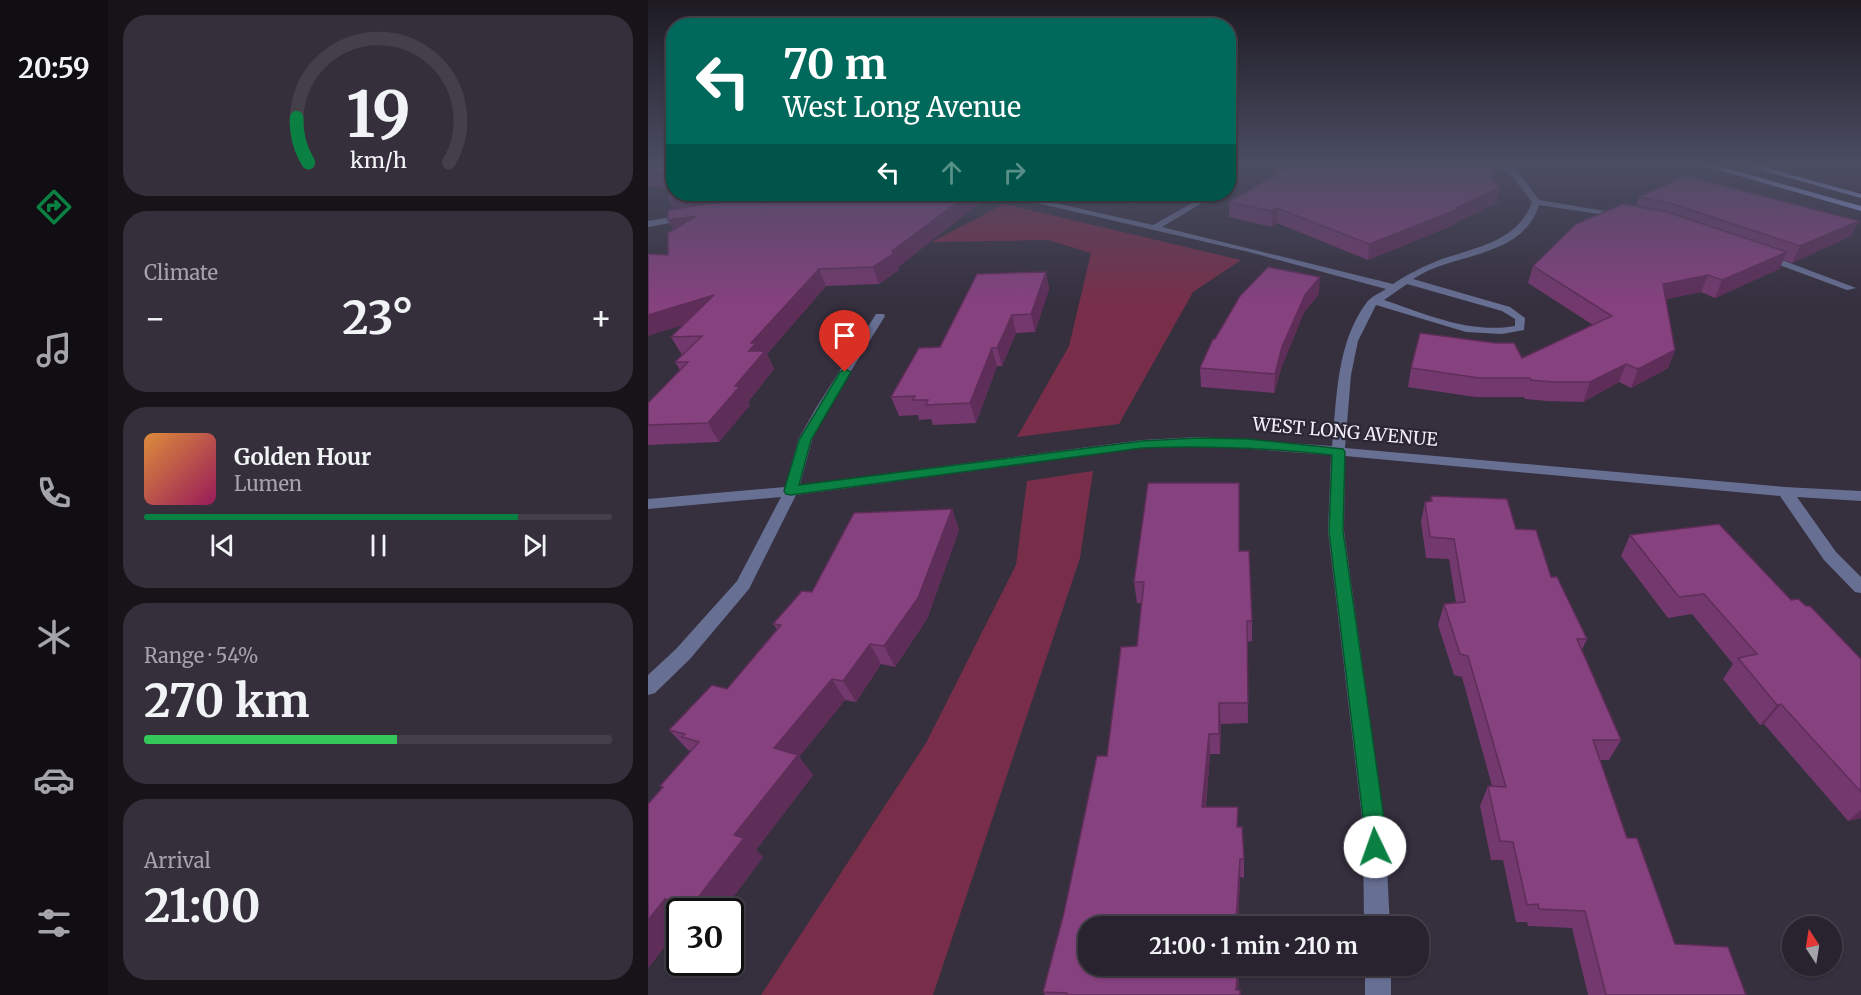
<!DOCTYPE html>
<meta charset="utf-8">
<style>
body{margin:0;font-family:Merriweather,serif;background:#342f3a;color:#f1f3f6;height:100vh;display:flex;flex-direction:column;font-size:22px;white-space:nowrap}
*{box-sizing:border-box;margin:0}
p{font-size:20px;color:#a5a4aa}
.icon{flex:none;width:33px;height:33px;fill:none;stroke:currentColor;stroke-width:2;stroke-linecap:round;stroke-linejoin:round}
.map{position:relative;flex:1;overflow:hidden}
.sheet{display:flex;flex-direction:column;gap:15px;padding:15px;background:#161319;width:540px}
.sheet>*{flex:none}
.hud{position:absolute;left:18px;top:18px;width:570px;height:183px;border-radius:24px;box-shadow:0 2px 4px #0004,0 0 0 2px #44404a;background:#00695c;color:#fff;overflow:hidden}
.needle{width:39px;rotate:348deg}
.tools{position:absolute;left:1134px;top:916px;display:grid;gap:12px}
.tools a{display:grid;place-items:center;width:60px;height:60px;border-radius:50%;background:#28232e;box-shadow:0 2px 4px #0004,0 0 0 2px #44404a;font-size:30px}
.speed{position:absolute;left:18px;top:898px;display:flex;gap:12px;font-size:30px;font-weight:700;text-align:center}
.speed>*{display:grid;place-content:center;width:78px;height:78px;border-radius:50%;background:#28232e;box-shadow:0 2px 4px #0004,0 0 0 2px #44404a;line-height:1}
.speed .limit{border:3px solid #111;border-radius:9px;background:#fff;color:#111}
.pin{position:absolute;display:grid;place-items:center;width:51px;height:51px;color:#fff;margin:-62px -26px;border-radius:50% 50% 50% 0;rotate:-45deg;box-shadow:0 0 6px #0007}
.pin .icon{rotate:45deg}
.me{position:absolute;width:66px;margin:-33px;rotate:357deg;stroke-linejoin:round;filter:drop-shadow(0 0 4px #0008)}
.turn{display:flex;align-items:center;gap:21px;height:126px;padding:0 18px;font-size:27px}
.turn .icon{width:78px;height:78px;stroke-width:2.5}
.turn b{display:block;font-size:42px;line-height:51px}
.lanes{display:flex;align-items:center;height:57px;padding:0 18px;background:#0003;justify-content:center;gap:30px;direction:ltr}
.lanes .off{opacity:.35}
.big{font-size:45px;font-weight:700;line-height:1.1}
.sheet .tile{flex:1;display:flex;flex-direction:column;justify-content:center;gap:9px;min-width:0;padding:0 21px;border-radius:24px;background:#342f3a}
.sheet .dial{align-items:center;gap:0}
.dial svg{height:156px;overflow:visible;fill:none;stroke:#44404a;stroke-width:7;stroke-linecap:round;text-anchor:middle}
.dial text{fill:#f1f3f6;stroke:none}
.song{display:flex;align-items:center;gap:18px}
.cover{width:72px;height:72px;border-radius:9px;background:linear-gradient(135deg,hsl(30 70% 55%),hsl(330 70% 35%))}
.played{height:6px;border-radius:3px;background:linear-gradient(90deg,#0b8043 80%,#44404a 80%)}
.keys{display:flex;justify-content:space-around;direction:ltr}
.heat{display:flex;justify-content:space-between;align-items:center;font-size:33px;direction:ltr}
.charge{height:9px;border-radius:4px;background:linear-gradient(90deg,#34c759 54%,#44404a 0)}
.trip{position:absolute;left:430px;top:916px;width:351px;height:60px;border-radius:24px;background:#28232e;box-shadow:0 2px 4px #0004,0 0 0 2px #44404a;font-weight:700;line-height:60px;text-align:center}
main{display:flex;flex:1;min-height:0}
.tab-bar{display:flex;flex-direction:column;width:108px;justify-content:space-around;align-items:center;background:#100e12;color:#a5a4aa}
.tab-bar .icon{width:42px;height:42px}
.tab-bar .selected{color:#0b8043}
.tab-bar b{font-size:27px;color:#f1f3f6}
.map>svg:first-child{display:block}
.green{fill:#782e49}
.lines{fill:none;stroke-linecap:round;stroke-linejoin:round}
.minor{fill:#676f93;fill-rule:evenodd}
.major{fill:#9baaf3;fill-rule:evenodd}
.wall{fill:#73386d}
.shaded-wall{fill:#5e2e59}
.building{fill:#86417f;stroke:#5e2e59;stroke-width:1.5}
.route{fill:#0b8043;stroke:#07532c;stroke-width:1.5}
.labels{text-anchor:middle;stroke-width:4.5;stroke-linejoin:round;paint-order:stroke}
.street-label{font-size:18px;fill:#f2eff9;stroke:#2b2634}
</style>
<main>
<nav class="tab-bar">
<b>20:59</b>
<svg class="icon selected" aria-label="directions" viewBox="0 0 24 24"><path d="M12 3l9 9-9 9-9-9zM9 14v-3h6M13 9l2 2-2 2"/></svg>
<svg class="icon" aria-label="music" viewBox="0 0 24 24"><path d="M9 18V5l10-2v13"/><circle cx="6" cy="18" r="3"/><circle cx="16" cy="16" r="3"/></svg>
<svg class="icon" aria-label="phone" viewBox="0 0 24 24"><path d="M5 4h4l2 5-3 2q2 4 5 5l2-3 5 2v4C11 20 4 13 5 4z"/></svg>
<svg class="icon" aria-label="climate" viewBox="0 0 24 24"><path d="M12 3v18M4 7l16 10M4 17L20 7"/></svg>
<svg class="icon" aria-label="car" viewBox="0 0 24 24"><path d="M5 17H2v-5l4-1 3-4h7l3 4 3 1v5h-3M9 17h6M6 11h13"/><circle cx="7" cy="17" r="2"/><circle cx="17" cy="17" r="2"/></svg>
<svg class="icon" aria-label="filters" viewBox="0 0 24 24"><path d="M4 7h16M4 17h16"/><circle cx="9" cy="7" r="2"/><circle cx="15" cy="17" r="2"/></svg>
</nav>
<section class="sheet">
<div class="tile dial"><svg viewBox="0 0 100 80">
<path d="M14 69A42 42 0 1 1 86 69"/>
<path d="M14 69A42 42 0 0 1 8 46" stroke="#0b8043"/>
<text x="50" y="56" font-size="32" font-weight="700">19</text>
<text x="50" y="72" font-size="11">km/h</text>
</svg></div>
<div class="tile"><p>Climate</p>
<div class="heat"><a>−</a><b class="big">23°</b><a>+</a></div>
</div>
<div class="tile">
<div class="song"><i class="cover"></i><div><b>Golden Hour</b><p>Lumen</p></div></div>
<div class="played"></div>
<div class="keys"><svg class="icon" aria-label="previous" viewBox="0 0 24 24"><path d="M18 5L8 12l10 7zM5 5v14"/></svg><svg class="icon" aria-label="pause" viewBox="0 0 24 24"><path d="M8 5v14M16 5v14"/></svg><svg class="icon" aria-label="next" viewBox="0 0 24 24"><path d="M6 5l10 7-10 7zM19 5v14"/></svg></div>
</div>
<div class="tile"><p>Range · 54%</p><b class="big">270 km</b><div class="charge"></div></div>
<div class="tile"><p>Arrival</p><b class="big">21:00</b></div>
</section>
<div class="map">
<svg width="1213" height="995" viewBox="0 0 1213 995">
<rect width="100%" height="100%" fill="#352f3e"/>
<path class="green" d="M356,204l237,56 -48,32 -74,132 -102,13 52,-91 22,-93 -43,-13 -116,2z
M445,471l-13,87 -147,437h-172l165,-252 90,-178 11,-84z"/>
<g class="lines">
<path class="minor" d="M851,166c20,0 29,20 40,34l90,15 -4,3 -86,-13c-17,54 -86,47 -126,74l97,28 15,11 -1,12 -22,4 -36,-2 -90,-27 -18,36 -7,34 -6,73 440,39 76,4v10l-64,-4 39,55 25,25v16l-6,-1 -31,-32 -44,-64 -435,-40 -1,75 41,296 5,100h-26l-1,-100 -35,-296 3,-76 -134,-10 -55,3 -346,47 -47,94 -59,70 -35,34 -7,2v-20l28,-26 61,-68 44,-84 -133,12v-10l137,-12 13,-47 18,-32 60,-94h8l1,2 -57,92 -16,32 -12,45 342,-45 55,-3 135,9c5,-48 4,-103 35,-144 5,-6 13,-9 19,-13l-137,-37 -212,-49 -50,-7 -4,-2 54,5 116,26 55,-31h9l-55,33 231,57c15,-10 31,-18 49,-25 35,-12 76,-18 90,-57l-20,-26zM759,284l95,27 13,8v7c-46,8 -89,-12 -131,-26z
M580,182h4v4h-4z
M41,214l3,1v4l-44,8v-6z
M1112,254h6l90,34 -9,2 -87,-32z
M717,966h26v29h-26z"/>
<path class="major" d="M1057,166h13l143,40v5z
M1099,166h13l101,28v4z"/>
</g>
<path class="wall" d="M0,166h26v28h311l1,4 -88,69 1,3 -20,14 -53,2 -59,68 7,15 -26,33 2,3 -31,37 -71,3v-42l32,-33 -5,-8 8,-7h-1l-11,-18 12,-12 -15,-70 6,-25 -1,-21 -4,-9v-11l-21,-3z
M642,166h208l-5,14 7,8 -3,15 -40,19 -1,2 -88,36 -91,-37 -5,4 -43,-10v-15z
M462,194h42l-20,10 -20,-5z
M991,197l220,24 -8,15 -59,27 -9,-3 -4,9 -64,29 -14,-6 -35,7 9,51 -7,18 -37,20 -12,-6 -36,20 -36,-1 -22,-2 -1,-2h-49l-67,-10 3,-19 111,-10 71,-33 -65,-42 5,-17 103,-60z
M398,272l3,17 -14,43 -19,1 -14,33h-5l-21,57 -43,2 -2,-6 -12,1 -1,-5 -19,1 -8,-19 49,-50z
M671,294l-15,18 -22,54 -8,27 -73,-6 -1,-19z
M783,496l85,33 35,48 36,62 -5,11 39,90 -12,20h-9l27,78 48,106 71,51h-158l-16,-67 -44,-2 -1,-4h-11l-13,-62h-12l-11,-54 8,-20h4l-30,-109 -8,-2 -16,-50 6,-21 12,-1 -7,-44 -23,-1 -5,-36 4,-20h5z
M304,509l7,21 -32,89 -32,48 -14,-3 -25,38 -11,-2 -46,57 14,18 -57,75 7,7 -41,55h-42v15l-32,41v-164l14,-16 -2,-2 31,-35 -3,-1 -19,-20 58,-41 50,-60 -4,-5 39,-32z
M982,535l176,71 55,53v159l-13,3 -84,-97 -4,1 -37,-46 10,-15 -41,-50 -24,4 -47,-62z
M592,551l12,70v20l-5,1 1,81 -27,1 -1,30h-10l-4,53 32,20 6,32v19l-4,-1 -2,44h2l1,6h-152v39h150l-1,24 2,5h-195l-2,-3 94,-346 4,-43h-4l-3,-21z"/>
<path class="shaded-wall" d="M848,166h2l-10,27 3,-14z
M852,188l-3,15 -40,19 -1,2 -88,36 1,-16 87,-36z
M65,194h109l-146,21 -7,-15z
M321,194h16l1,4 -88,69 1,3 -20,14 -6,-17 19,-16z
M483,194h21l-20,10z
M629,208v15l-5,4v-16z
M48,216l-20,20 -8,-16z
M1211,221l-8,15 -59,27 8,-17z
M1139,252l-8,17 -64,29 7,-18z
M171,269l7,17 -59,68 7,15 -26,33 2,3 -31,37 -11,-19 27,-37 16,-43z
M398,272l3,17 -14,43 -4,-18z
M1060,275l-7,17 -45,9 7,-17z
M672,277l-1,17 -15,18 -22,54 -8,27 1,-19 7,-27 23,-52z
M66,295l9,18 -75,23v-21z
M364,315l4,18 -14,33 -5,-18z
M344,348l5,18 -21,57 -6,-20z
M1027,350l-7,18 -37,20 7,-19z
M978,364l-7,18 -36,20 7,-20z
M304,509l7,21 -32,89 -32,48 -11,-21z
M222,644l11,20 -25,38 -13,-21z
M184,679l13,21 -46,57 14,18 -57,75 7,7 -41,55h-27l-5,-4 44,-73 40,-87z
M571,703l2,21 -1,30 -1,-20z
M1133,704l-17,20 -4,1 17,-20z
M561,734l1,20 -6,72 -2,-19z
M1213,810v8l-13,3z
M592,859v18l-2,50 -2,-6z
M17,899l16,13h-1v15l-32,41v-48z
M590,966h1l-1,29 -2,-5z"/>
<path class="building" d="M0,166h26v28h39l-44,6v-24l-21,-3z
M642,166h206l-5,13 9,9 -44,20 3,1 -90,35 -92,-36 -5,3 -43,-9z
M1038,176l173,45 -59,25 -127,-42 -34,-7z
M128,194h193l-77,57 1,3 -20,13 -54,2 -68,74h5l-7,8h16l-30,35h5l-32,37 -60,2v-22l40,-41h-13l27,-26 -31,1 43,-42 -66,20v-61l20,1v-22l28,-17 -28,4v-10z
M975,204l44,8 120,40 -65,28 -14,-5 -45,9 12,66 -37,19 -12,-5 -36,18h-37l-22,-2 -1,-2h-51l-68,-10 9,-35 75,10h19l8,15 90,-42 -79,-50 43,-42z
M620,267l52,10 -15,18 -23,52 -7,27 -75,-6 13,-29h2l25,-43z
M398,272l-15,42 -19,1 -15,33h-5l-22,55 -44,2 2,-5h-16l3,-4 -24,1 28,-49 21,-1 37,-73z
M500,483h91v68h10l3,70h-5l1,82h-29v31h-10l-7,73h36l-1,20h5l2,32h-4l-4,62h4v6h-151v39h149l-2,24h4v5h-173v-2l-24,-1 21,-79 33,-157h10l14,-109 16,-1 7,-64h-10z
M783,496l76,3 9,30 20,1 15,47h6l30,62h-10l44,101h-28l34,98h10l38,106 53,3 18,48h-140l-21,-84 -46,-2 -1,-5 -11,1 -14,-63 -13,-1 -12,-55 18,1 -38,-131 -8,-2 -16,-50 21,-2 -11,-63 -24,-2 -5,-35 7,-1z
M304,509l-34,89 -34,48 -14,-2 -27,37 -11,-2 -58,69 24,7 -64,80 10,3 -54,70 -25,-9 -17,21v-116l15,-17 -3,-1 39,-44 -17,-5 3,-3 -16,-4 43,-45 15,4 54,-64 -8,-1 29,-33 10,1 42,-79z
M1071,524l72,76 7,-1 8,7h4l51,53v133l-80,-88 -4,1 -39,-47 19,-4 -53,-60 -25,3 -49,-62z"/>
<linearGradient id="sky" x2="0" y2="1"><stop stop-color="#1d1a22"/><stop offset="0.54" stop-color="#4b4d63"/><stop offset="1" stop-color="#4b4d63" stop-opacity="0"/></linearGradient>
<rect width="1213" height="305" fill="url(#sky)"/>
<path class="route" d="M197,369l6,3 -40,68 -12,45 343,-44 55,-3 51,1 95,10 2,3 -2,79 42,295v21l-3,7 -7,3 -8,-3 -3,-7v-21l-35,-295 3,-76c-65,-7 -125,-10 -190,-7l-351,47 -5,-1 -2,-3 15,-51 41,-68z"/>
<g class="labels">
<g class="street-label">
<text transform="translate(697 432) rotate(5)" y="6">WEST LONG AVENUE</text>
</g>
</g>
</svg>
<div class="tools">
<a><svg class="needle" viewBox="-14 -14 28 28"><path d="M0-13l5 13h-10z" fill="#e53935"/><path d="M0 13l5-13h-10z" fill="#a5a4aa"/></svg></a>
</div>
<div class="speed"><div class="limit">30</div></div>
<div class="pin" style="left:197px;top:372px;background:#d93025"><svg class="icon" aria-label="arrive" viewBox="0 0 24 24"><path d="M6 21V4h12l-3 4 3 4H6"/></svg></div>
<svg class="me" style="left:727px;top:847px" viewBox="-20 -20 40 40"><circle r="19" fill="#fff"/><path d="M0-13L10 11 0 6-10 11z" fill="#0b8043"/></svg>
<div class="trip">21:00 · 1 min · 210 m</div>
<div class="hud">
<div class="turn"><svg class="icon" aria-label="left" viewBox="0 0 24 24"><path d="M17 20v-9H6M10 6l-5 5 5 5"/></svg><div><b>70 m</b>West Long Avenue</div></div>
<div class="lanes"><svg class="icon" aria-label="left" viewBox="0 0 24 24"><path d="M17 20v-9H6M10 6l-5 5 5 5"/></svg><svg class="icon off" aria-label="ahead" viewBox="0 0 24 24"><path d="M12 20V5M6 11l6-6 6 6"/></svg><svg class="icon off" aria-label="right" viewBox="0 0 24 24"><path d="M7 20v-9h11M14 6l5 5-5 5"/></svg></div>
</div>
</div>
</main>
